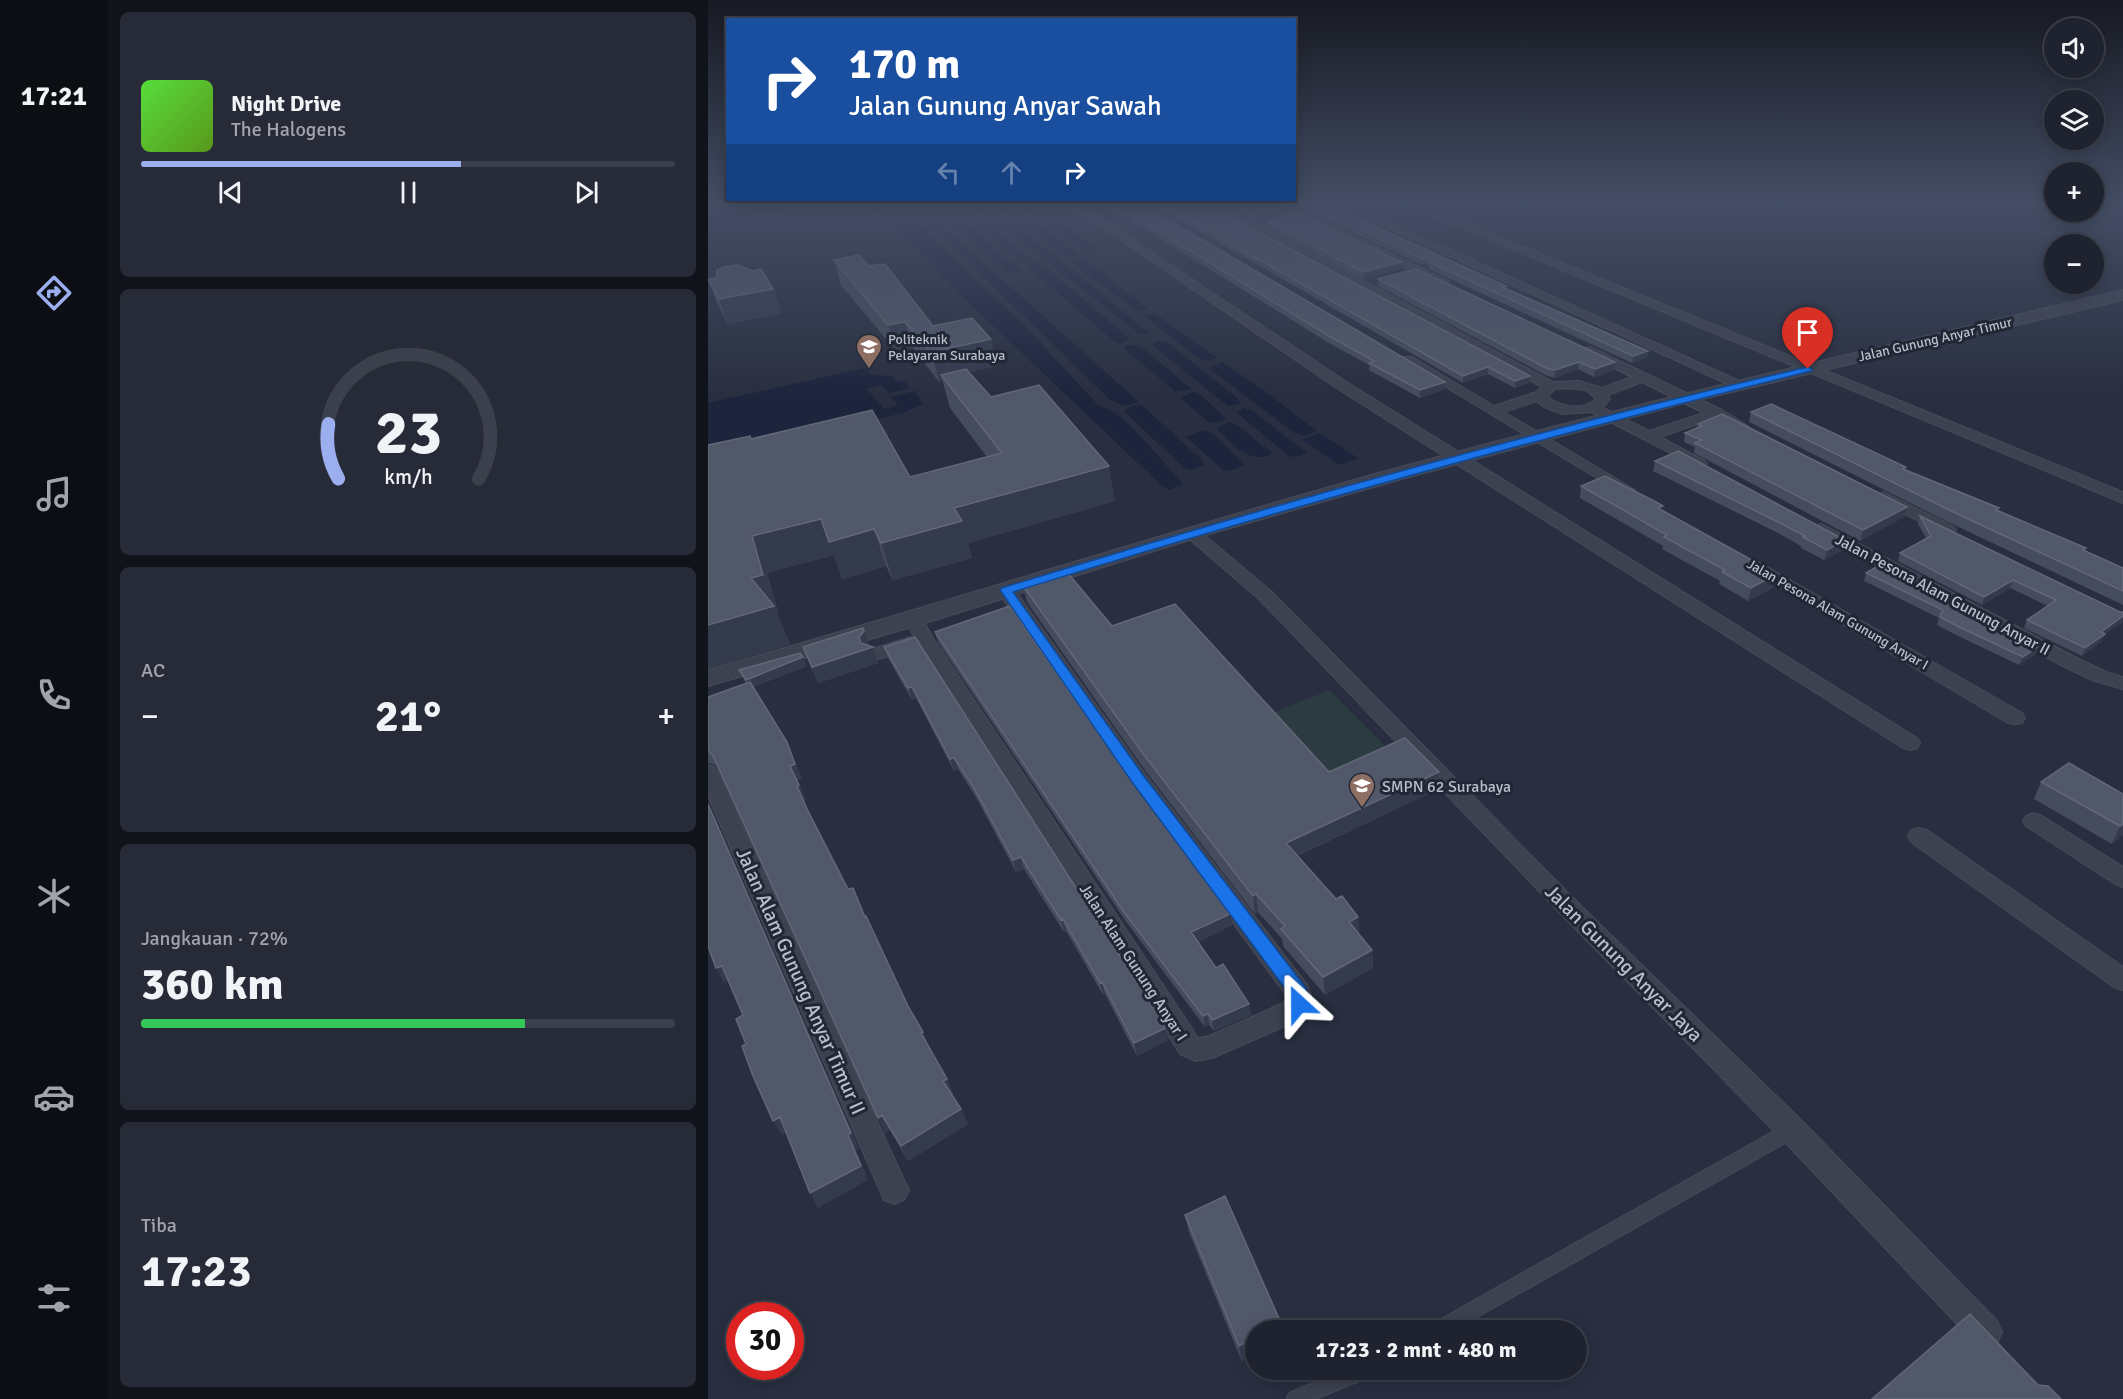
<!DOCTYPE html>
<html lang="id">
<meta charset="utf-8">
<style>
body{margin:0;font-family:Signika,sans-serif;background:#272b38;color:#f1f3f6;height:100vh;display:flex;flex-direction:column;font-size:22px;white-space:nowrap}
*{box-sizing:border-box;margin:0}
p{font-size:20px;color:#a1a4ab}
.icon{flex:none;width:33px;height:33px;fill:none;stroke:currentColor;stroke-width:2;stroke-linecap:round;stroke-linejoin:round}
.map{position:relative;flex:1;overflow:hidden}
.details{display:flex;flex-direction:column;gap:12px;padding:12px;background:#11131a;width:600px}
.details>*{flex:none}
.guide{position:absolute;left:18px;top:18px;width:570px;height:183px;border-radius:0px;box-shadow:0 3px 15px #0003,0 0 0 2px #3c404c;background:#1a4fa0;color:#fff;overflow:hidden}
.tools{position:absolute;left:1336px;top:18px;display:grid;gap:12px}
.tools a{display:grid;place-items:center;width:60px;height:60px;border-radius:50%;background:#1f2330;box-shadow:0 3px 15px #0003,0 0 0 2px #3c404c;font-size:30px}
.speed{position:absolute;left:18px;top:1302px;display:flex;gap:12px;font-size:30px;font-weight:700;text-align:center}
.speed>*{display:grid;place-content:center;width:78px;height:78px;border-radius:50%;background:#1f2330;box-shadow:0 3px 15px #0003,0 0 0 2px #3c404c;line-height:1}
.speed .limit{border:9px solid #d22;background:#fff;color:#111}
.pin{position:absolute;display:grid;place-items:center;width:51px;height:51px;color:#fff;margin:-62px -26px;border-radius:50% 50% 50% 0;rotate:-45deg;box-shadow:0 0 6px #0007}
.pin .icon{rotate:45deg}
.me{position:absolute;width:66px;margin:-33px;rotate:336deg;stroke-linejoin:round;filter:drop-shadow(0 0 4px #0008)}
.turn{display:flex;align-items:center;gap:21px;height:126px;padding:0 24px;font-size:27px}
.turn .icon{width:78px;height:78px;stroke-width:2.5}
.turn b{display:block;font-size:42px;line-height:51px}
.lanes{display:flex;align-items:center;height:57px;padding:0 24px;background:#0003;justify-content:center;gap:30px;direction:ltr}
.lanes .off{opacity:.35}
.big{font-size:45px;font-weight:800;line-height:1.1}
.details .card{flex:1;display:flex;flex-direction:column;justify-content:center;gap:9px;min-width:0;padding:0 21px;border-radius:9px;background:#272b38}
.details .dial{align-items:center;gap:0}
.dial svg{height:156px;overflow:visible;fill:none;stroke:#3c404c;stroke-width:7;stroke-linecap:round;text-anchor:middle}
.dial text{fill:#f1f3f6;stroke:none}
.song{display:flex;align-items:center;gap:18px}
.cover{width:72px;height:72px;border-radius:9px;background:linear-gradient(135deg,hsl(110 70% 55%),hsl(90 70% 35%))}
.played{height:6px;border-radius:3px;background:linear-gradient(90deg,#9baeee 60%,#3c404c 60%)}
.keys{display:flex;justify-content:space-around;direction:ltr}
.heat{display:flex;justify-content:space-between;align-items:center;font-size:33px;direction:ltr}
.charge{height:9px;border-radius:4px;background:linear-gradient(90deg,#34c759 72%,#3c404c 0)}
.trip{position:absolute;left:537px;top:1320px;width:342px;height:60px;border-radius:30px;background:#1f2330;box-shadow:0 3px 15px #0003,0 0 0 2px #3c404c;font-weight:800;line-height:60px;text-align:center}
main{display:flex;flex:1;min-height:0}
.dock{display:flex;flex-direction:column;width:108px;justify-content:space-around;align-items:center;background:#0c0e13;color:#a1a4ab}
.dock .icon{width:42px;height:42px}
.dock .selected{color:#9baeee}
.dock b{font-size:27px;color:#f1f3f6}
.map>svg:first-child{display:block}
.green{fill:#2b3b41}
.water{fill:#1d253d}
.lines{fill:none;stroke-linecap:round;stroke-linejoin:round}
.river{fill:#1d253d;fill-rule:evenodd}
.service-casing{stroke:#474b59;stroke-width:18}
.minor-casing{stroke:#474b59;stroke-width:2}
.tertiary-casing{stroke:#474b59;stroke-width:2}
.service{stroke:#3d4250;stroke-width:16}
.minor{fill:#3d4250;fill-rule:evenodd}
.tertiary{fill:#3d4250;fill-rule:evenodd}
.wall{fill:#454c5d}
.shaded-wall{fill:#343b4d}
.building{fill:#515869;stroke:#626878;stroke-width:1.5}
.route{fill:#1a73e8;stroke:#114b97;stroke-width:1.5}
.labels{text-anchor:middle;stroke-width:6;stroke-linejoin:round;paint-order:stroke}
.far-poi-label{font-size:14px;fill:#babeca;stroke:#222735;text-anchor:start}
.far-street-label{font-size:14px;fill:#babeca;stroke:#222735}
.street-label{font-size:16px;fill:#babeca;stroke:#222735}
.poi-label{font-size:16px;fill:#babeca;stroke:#222735;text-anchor:start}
.near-street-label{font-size:20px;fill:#babeca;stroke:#222735}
</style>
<main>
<nav class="dock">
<b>17:21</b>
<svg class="icon selected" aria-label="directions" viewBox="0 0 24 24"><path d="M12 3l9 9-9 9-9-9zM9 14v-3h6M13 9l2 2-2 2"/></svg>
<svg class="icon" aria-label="music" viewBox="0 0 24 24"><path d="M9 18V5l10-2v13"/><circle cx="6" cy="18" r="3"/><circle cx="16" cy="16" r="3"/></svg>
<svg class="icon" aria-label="phone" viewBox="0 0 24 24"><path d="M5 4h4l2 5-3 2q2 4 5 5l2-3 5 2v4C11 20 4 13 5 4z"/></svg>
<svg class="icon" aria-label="climate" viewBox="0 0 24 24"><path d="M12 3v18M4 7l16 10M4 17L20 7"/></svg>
<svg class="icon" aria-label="car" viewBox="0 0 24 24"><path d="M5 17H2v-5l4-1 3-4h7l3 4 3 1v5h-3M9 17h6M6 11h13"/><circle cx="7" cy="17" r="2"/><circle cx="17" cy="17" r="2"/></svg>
<svg class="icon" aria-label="filters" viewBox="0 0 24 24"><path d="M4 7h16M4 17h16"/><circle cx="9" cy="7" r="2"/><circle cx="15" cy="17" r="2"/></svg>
</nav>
<section class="details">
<div class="card">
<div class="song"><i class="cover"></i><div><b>Night Drive</b><p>The Halogens</p></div></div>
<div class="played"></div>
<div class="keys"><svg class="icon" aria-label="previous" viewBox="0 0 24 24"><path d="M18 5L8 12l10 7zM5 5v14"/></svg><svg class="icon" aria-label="pause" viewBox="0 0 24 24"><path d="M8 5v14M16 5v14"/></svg><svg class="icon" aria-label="next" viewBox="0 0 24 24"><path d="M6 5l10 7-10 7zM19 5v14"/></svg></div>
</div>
<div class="card dial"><svg viewBox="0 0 100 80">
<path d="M14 69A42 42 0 1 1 86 69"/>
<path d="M14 69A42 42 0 0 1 9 41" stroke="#9baeee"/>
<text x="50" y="56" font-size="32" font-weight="700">23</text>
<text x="50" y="72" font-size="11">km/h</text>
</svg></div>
<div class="card"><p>AC</p>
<div class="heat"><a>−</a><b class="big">21°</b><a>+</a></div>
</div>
<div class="card"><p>Jangkauan · 72%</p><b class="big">360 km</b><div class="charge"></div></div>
<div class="card"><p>Tiba</p><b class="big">17:23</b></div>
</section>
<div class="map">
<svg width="1415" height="1399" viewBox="0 0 1415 1399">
<rect width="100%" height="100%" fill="#292f40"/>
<path class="green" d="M621,690l64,64 -64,29 -61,-68z"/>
<path class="water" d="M162,201h26l139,136 63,68 18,8 18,16 49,55 -13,6 -9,-5 -194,-184z
M205,201l8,1 1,5 16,15 201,180 -14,4 -15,-6 -168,-164 -39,-32z
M216,201h18l79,70 -13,2z
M239,201h14l71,59 -11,1z
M261,201h15l4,4 71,54 90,74 -9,1z
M283,201h15l73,54 -10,3 -6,-2z
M305,201h16l69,50 -11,2z
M374,257l65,51 -5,3 -5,-1 -68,-49z
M326,262l10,4 86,73 -10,5 -6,-3 -90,-77z
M446,313l63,45 -8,3 -7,-1 -57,-43z
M451,341l11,3 68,55 2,5 -12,2 -75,-60 1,-4z
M419,345h10l7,4 47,40 -15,3 -53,-44z
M514,362l40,27 55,42 -14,5 -10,-4 -84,-64z
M156,368l7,7 21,1 6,6 6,-1 6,7 -21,5 -8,-8 -14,4 17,20 14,-4 -7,-8 23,-6 9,13 -20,9 -195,44v-54z
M486,392l5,2 28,25 -12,4 -6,-1 -29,-24z
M427,405l8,1 59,54 2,6 -13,4 -7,-2 -59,-56 2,-4z
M536,408l7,2 56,43 -11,4 -7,-1 -52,-43z
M522,422l7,3 35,28 -2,2c-24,8 -35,-10 -52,-25l-1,-2z
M495,430l9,3 33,32 -15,6 -7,-1 -37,-33z
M612,433l38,25 -14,6h-7l-35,-25z"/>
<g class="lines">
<path class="river" d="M39,201h49l-3,5 -8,2 -77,15v-14z"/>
<defs>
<path id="service" d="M730,1330l354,-200
M587,1399l70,-29"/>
<path id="minor" d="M356,201h11l270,180 572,357 3,5 -3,5 -7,2 -7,-2 -568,-361z
M494,201h12l339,181 26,-1 23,7 30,-11 -46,-23 -2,-3 2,-3 4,-1 132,63 26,16 -7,4 -26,-12 -55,19 45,24 2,3 -7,4 -109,-56 -28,2 -19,-7 -7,-6 -33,11 131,78 -3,3h-10l-221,-133 1,-3h10l82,49 42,-14 6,-5zM934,382l62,31 -55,18 -46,-23 7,-9 -2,-4zM859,388l19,2 10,9c-13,12 -33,8 -47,-1l-1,-2 7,-7z
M560,201h13l169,81 -6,3 -4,-1z
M622,201h13l405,184 -7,4 -5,-1z
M689,201h14l712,291v11z
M1175,492l71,35 2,3 -2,3h-12l-64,-33 -3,-3z
M1113,524l256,134 29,14 17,5v12l-31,-9 -29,-14 -248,-134 -2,-3 2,-3z
M484,528l6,2 74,62 309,314 221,215 195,200 5,11 -5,11 -11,5 -11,-5 -193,-204 -217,-221 -305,-318 -74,-64 -2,-3z
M1045,559l269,154 3,5 -3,5 -7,1 -7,-1 -261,-155 -2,-4z
M298,585l6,1 133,188 163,212c7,14 2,23 -9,34l-87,38 -16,3 -16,-7 -261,-410 -3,3 -40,13 -7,-2 -2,-4 2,-4 41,-13 5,2 -10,-20 3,-4h12l13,23 265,400 11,-2 72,-32 5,-4v-5l-155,-211 -134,-194 3,-4z
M0,765l7,2 3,5 186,408 5,10 -5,10 -10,4 -10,-4 -176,-404z
M1326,813l8,3 81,51v20l-8,-3 -89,-58 -3,-5 3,-5z
M1211,828l8,2 196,137v23l-9,-3 -203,-145 -3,-6 3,-6z"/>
<path id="tertiary" d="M18,201h27l-45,12v-8z
M1415,290v10l-434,102 -287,77 -203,58 -277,87 -214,62v-16c227,-64 451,-136 678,-199 244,-67 491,-123 737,-181z"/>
</defs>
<use href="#service" class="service-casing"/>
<use href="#minor" class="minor-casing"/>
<use href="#tertiary" class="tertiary-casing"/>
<use href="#service" class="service"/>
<use href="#minor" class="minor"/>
<use href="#tertiary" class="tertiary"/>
</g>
<path class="wall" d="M400,201l337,188 -25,9 -51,-28v-5l-40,-22 -220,-136z
M439,201h60l36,23 286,159 -14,5 -27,-14 -25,9z
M512,201h55l9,11 -31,8z
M579,201h33l186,85v3l142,62 -1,6 -15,6 -203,-94v-5h-9z
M559,221l134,41v6l-38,11 -96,-52z
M126,260l35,6 64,60 64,40 -28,6 22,25 124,104 -147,42 4,15 -79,22 -7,-14 -44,13 -8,-24 -67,18 11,39 -1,1 13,31 -82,25 43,-230 159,38 77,-20 -37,-49 -8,-29 -3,3 -26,-34 -17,3 -55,-66z
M0,279l65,10 8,24 -53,11 -11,-21z
M670,279l237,83 -1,8 -20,7 -16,-8 -23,9 -8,-2 -169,-90z
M1043,412l155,55v3l180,78 -1,3 38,17v37l-177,-84 -197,-99z
M990,424l206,93 -44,24 -166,-88 1,-6 -11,-5 1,-9 12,-6z
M947,461l190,79 -2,10 -19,10 -23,-12v-2l-25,-14 -123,-61z
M873,486l81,25 115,63 -3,13 -26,14 -29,-17 1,-3 -58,-32 1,-3 -83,-48z
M1212,516l200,96 -16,23 -3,7 -19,14 -58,-28 3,-8 21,-14 -38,-18 -28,17 -84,-44 2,-8 26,-15 -8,-14z
M1158,573l169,81 -16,11 -65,-31 -17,-9 2,-7 -75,-37z
M315,586l89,40 217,146 109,17 -141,67 39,43 22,18 1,17 13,16 1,18 -48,27 -42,-49 -1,-7 -24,-27 -3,2 -108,-141 -120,-171z
M227,632l297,293 -34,17 18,26 33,36 2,11 -37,16 -5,-6 -4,2 -78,-104 -189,-281z
M161,645l9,18 -60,20 -15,-36z
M176,647l284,393 -31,16 -32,-62 -2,1 -37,-64 -2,1 -40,-63 -8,3 -39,-73 -19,-30 -4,2 -38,-73 -4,2 -24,-42z
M99,666l-54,21 49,91 -5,2 9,20 -2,1 5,12 39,76 17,28 43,89 15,26 6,15 18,32 6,15h-1l9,15 7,15 -60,37 -18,-31 -5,3 -166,-364 -3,-4 -8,-2v-66l38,-14 -7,-13z
M1333,782l82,12v41l-11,9 -78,-45z
M477,1215l96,108 -39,39 -53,-130z"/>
<path class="shaded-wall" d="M575,207l1,5 -31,8v-6z
M693,262v6l-38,11v-7z
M65,289l8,24 -53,11 -9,-25z
M197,322l8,26 -17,3 -8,-26z
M283,339l6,27 -54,12 -2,-3 1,4 -3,3 -7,-28 4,-3z
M940,351l-1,6 -15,6 1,-7z
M871,362l-1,7 -23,9v-8z
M907,362l-1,8 -20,7 1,-8z
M780,367v7l-25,9v-7z
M822,376l-1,7 -14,5v-7z
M737,382v7l-25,9v-8z
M401,466l6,35 -147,42 4,15 -79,22 -12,-37 73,-35z
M1199,507l-3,10 -44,24 3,-11z
M113,519l13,36 -67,18 11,39 -1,1 13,31 -82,25v-44l44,-89z
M166,529l12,37 -44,13 -13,-37z
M1137,540l-2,10 -19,10 3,-10z
M1069,574l-3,13 -26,14 3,-13z
M1305,580l-3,8 -28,17 2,-8z
M1415,616v6l-19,13 -3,7 -19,14 3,-8 16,-16z
M156,631l6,17 3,-1 5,16 -60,20 -6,-16 47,-30z
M1331,646l-4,8 -16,11 4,-8z
M95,657l4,9 -57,22 -4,-8z
M204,687l4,11 -4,2 -4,-12z
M79,742l15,36 -6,2 -6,-14z
M246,758l4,11 -4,2 -4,-12z
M731,772l-1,17 -151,71 -1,-17z
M91,785l7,15 -2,1 -7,-15z
M0,802l151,346 -3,2 12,30 -50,28 -8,-15z
M1415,824v11l-11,9 8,-18z
M313,857l3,12 -8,3 -3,-12z
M548,894l2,18 -3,2 -2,-18z
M522,914l2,11 -39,19 -2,-12z
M650,917l1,18 -10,-13z
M355,919l3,12 -2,1 -3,-12z
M664,950l1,18 -48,27 -2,-18z
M14,966l8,15 -6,2 -8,-15z
M394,982l3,12 -2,1 -3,-12z
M541,1004l2,11 -37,16 -2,-11z
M500,1014l1,11 -4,2 -2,-11z
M458,1028l2,12 -31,16 -3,-13z
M215,1032l6,15 -2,1 -6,-15z
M239,1079l6,15 -3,2 -7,-15z
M253,1109l7,15 -60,37 -7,-15z
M174,1115l8,15 -5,3 -7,-15z
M72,1117l9,15 -7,3 -9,-14z
M573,1323l1,7h-14z
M548,1337v17l-14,8 -3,-16z"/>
<path class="building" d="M401,201h27l309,181 -25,8 -51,-27 5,-2 -45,-25z
M448,201h51l36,23 287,152 -15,5 -27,-14 -25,9z
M522,201h45l8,6 -30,7z
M591,201h21l186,85 -4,1 146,64 -15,5 -204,-94v-4h-9z
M589,213l104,49 -38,10 -96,-51z
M151,255l10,11 16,-2 48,62 39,-8 19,21 -55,12 -4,3 -27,-32 -17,3 -54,-65z
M29,265l15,6 9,-2 12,20 -54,10 -11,-20 8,-1 1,-8 7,-3z
M708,269l199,93 -20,7 -16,-7 -24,8 -7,-1 -170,-90z
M258,369l25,28 48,-12 70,81 -155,42 8,13 -81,22 -7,-14 -45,13 -8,-23 -69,17 11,39 -12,3 23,28 -66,19v-180l42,-9 1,3 121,-29 38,67 92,-24 -61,-78z
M1063,404l135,63 -3,2 96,39 -3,2 90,38 -3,2 40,18v23l-174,-81 -198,-98z
M1014,414l185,93 -44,23 -168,-87 7,-3 -17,-7 17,-7 -4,-2z
M970,451l167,89 -18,10 -24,-13 2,-1 -27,-14 -123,-61z
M897,476l53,27 5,3 -5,2 119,66 -26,14 -29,-16 3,-2 -61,-33 3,-2 -86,-49z
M1212,516l200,96h3v4l-22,16 4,2 -20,14 -58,-28 29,-20 -43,-20 -29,17 -84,-44 31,-17z
M1175,563l156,83 -16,11 -66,-31 -17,-9 3,-7 -77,-37z
M359,572l45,54 63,-22 154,168 76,-34 34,34 -153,71 50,56 6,-3 16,21 -9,5 23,28 -49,27 -42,-48 4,-3 -29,-32 -3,2 -109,-141 -121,-169z
M302,606l117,168 103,140 -39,18 25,36 7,-4 26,40 -37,16 -4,-6 -5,2 -79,-104 -189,-280z
M155,628l1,3 -5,6 2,6 12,4 -61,20 -9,-20z
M207,637l251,391 -32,15 -32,-61 -2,1 -37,-64 -2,1 -40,-63 -8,3 -40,-74 -19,-28 -4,1 -38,-72 -4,1 -24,-41z
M92,653l3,4 -57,23 -7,-10z
M42,682l37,60 8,22 -5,2 9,19 -2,1 10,23 41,80 5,-1 12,29 1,-1 42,90 15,26 -2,1 26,46 -4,2 18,28 -60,37 -19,-31 -4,3 -165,-362 -5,-6v-53z
M1361,763l54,31v30l-3,2 -79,-44z
M0,804l143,329 -3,2 13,31 -51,27 -30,-76 -7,4 -20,-45 -11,-30 4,-2 -10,-25 7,-4 -21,-49 -6,2 -8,-22z
M517,1196l56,127 -13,7h-12v7l-17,9 -54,-131z
M1262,1314l68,71 10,1 13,13h-189z"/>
<linearGradient id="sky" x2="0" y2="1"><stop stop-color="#171a23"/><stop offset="0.51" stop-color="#434d64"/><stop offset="1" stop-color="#434d64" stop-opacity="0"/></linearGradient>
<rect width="1415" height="397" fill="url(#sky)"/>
<path class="route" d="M1100,367l4,2 -1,2c-268,66 -534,139 -798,221l130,183 163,213 2,16 -2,5 -7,2 -6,-2 -3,-14 -158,-213 -132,-192 2,-2c266,-82 534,-158 806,-221z"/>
<defs>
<symbol id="university-pin" viewBox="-11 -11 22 30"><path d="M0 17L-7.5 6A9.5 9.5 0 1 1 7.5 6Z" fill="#8d6e63" stroke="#222735"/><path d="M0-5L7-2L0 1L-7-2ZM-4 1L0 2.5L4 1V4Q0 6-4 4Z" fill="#fff"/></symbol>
<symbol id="school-pin" viewBox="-11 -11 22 30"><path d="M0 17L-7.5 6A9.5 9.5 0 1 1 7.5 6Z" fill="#8d6e63" stroke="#222735"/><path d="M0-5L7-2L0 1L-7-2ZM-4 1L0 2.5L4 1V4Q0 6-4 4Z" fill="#fff"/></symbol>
</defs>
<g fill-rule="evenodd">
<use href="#university-pin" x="146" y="332" width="30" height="40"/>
<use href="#school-pin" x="639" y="771" width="30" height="40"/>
</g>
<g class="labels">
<g class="far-poi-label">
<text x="180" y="344">Politeknik<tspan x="180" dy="16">Pelayaran Surabaya</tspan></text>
</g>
<g class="far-street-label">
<text transform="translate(1227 339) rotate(-13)" y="5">Jalan Gunung Anyar Timur</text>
<text transform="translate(1130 614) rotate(30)" y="5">Jalan Pesona Alam Gunung Anyar I</text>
</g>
<g class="street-label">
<text transform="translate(1235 594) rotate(28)" y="6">Jalan Pesona Alam Gunung Anyar II</text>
<text transform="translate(426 962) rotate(57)" y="6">Jalan Alam Gunung Anyar I</text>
</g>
<g class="poi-label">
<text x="674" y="792">SMPN 62 Surabaya</text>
</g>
<g class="near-street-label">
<text transform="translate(916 963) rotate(45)" y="7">Jalan Gunung Anyar Jaya</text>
<text transform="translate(93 981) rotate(66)" y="7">Jalan Alam Gunung Anyar Timur II</text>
</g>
</g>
</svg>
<div class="tools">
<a><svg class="icon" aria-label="sound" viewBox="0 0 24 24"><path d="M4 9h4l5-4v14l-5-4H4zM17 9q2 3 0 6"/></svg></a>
<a><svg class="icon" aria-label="layers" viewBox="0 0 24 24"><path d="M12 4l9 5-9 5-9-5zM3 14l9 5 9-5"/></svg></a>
<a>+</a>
<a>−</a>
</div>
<div class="speed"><div class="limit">30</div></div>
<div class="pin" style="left:1100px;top:369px;background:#d93025"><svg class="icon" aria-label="arrive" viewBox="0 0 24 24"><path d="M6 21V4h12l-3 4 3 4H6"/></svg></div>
<svg class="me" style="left:591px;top:1004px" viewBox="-20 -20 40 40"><path d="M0-17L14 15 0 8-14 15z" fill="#1a73e8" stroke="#fff" stroke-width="4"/></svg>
<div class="trip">17:23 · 2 mnt · 480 m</div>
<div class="guide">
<div class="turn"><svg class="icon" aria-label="right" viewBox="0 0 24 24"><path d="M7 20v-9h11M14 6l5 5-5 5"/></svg><div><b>170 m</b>Jalan Gunung Anyar Sawah</div></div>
<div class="lanes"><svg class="icon off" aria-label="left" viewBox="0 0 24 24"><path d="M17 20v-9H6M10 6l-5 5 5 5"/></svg><svg class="icon off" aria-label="ahead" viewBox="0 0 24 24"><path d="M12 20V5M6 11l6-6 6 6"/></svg><svg class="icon" aria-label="right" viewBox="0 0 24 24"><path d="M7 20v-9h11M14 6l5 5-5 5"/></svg></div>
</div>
</div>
</main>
